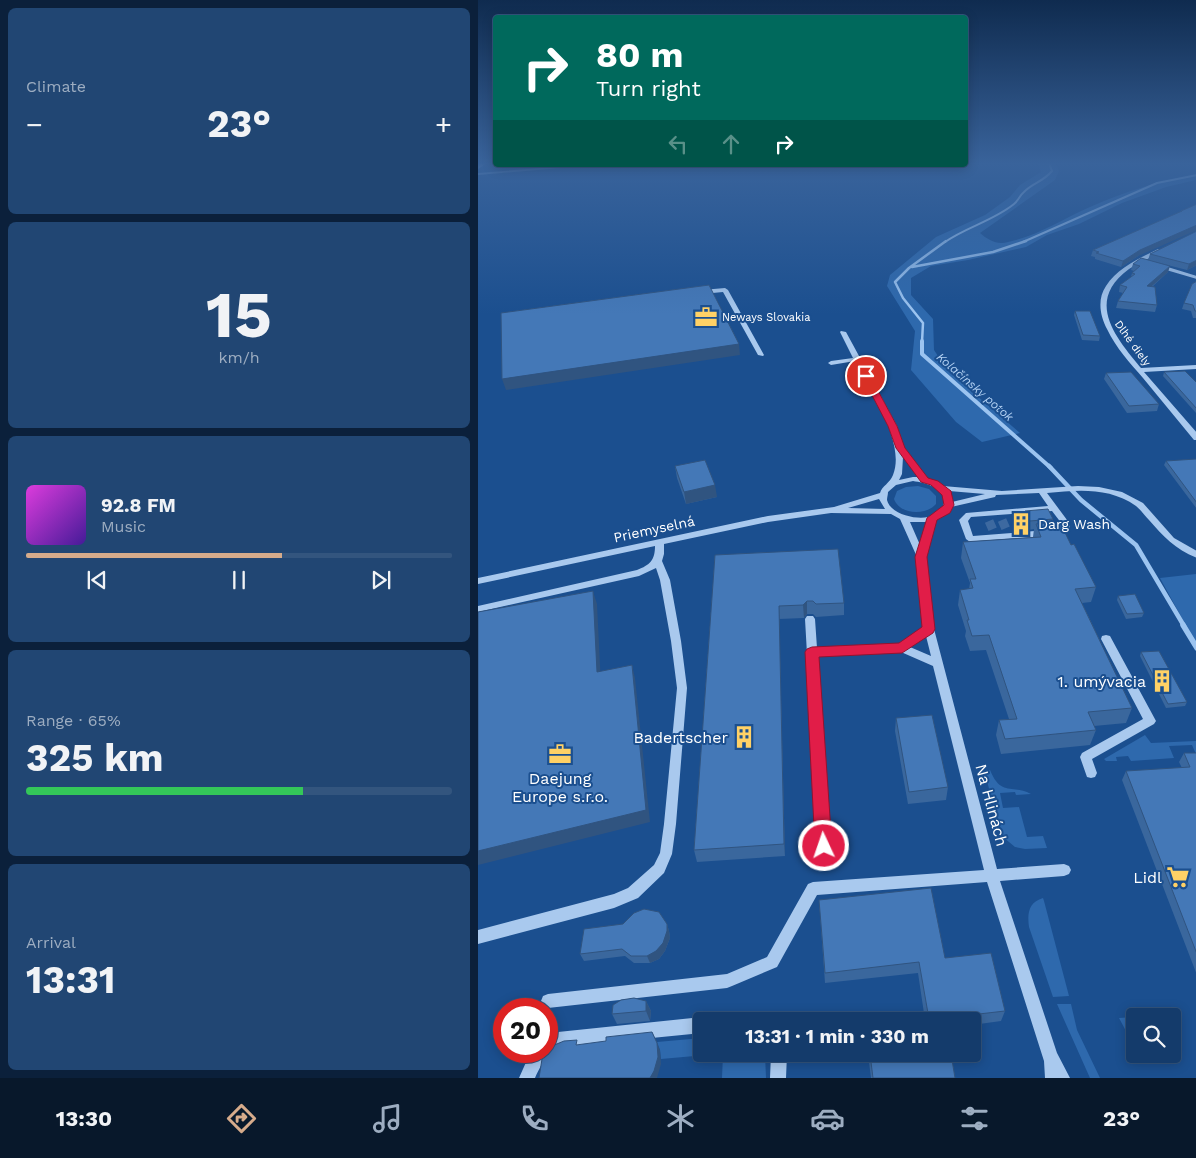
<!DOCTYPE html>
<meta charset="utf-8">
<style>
body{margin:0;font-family:"Work Sans",sans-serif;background:#214673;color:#f1f3f6;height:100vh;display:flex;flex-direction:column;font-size:19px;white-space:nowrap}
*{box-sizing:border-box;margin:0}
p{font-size:16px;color:#9dadc1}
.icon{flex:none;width:28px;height:28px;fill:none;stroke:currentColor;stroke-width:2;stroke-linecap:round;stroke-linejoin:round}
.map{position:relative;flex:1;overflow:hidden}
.sheet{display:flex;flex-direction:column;gap:8px;padding:8px;background:#0b203b;width:478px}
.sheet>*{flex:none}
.top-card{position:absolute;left:15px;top:15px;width:475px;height:152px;border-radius:5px;box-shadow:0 2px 12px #0003,0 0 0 1px #33557e;background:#00695c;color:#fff;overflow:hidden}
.tools{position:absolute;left:648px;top:1008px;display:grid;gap:10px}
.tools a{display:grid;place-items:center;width:55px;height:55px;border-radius:5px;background:#143b6b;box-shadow:0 2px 12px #0003,0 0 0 1px #33557e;font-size:25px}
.speed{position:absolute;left:15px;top:998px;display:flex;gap:10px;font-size:25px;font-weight:700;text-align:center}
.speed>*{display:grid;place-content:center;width:65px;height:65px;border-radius:50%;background:#143b6b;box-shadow:0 2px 12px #0003,0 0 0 1px #33557e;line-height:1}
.speed .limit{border:8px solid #d22;background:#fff;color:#111}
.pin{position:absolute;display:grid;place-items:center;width:42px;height:42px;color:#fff;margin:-21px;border:2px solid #fff;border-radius:50%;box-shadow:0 1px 5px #0007}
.me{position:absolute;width:55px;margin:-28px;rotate:357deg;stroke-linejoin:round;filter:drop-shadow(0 0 4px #0008)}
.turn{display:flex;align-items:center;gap:18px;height:105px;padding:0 20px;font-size:22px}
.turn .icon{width:65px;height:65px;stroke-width:2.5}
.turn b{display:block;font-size:35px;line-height:42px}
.lanes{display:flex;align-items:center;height:48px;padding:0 20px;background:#0003;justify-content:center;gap:25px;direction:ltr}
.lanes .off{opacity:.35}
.big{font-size:38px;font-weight:700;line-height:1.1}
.sheet .widget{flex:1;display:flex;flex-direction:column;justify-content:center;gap:8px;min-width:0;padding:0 18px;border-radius:8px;background:#214673}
.sheet .dial{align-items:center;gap:0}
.dial b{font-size:65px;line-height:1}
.song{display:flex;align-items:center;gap:15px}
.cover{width:60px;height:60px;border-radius:8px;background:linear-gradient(135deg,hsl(300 70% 55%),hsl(260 70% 35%))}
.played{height:5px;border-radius:2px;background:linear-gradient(90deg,#d6ab8b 60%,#33557e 60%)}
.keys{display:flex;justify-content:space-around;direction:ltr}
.heat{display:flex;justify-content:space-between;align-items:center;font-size:28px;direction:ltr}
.charge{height:8px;border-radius:4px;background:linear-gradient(90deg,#34c759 65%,#33557e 0)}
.trip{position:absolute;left:215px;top:1012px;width:288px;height:50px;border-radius:5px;background:#143b6b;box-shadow:0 2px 12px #0003,0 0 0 1px #33557e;font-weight:700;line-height:50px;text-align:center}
.dock{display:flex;height:80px;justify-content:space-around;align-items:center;background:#08182b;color:#9dadc1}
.dock .icon{width:35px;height:35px}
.dock .current{color:#d6ab8b}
.dock b{font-size:22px;color:#f1f3f6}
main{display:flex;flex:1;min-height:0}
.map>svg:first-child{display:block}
.green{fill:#2e69ad}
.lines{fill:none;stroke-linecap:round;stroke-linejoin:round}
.stream-far4{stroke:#9cc4f0;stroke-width:2}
.stream-far3{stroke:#9cc4f0;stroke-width:2.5}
.stream-far2{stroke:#9cc4f0;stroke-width:4}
.stream-far1{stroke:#9cc4f0;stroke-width:4.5}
.stream{stroke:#9cc4f0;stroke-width:5.5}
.minor-tunnel{stroke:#3d69a0;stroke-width:9;stroke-dasharray:9 4.5;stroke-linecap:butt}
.minor{fill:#a9c9ee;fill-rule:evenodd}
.major{fill:#f0f6ff;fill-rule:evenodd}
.wall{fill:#3a679d}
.shaded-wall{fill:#305480}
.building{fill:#4478b7;stroke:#305480}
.route{fill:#e11d48;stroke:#92132f}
.labels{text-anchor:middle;stroke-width:4;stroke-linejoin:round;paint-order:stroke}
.far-poi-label{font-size:11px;fill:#fff;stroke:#1b4f8f;text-anchor:start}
.far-street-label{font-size:11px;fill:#fff;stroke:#1b4f8f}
.far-water-label{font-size:12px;font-style:italic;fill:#b5d3f5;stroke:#1b4f8f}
.poi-label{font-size:14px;fill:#fff;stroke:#1b4f8f;text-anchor:start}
.street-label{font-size:14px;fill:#fff;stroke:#1b4f8f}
.near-poi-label{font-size:16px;fill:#fff;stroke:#1b4f8f;text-anchor:end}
.near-street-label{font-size:16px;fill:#fff;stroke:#1b4f8f}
</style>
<main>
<section class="sheet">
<div class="widget"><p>Climate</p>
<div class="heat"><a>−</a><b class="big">23°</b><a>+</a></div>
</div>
<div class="widget dial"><b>15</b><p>km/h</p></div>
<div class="widget">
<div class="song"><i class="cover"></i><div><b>92.8 FM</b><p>Music</p></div></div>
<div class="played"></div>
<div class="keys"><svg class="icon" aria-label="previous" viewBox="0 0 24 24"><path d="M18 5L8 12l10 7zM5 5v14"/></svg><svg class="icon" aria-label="pause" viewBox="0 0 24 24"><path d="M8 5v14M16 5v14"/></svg><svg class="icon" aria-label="next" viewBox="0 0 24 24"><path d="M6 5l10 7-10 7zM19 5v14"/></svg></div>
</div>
<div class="widget"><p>Range · 65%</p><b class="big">325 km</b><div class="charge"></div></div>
<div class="widget"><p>Arrival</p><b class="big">13:31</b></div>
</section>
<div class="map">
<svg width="719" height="1078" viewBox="0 0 719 1078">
<rect width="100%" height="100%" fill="#1b4f8f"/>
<path class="green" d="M560,163h17l4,8 -4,9 -75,53c8,7 17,12 28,9 30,-6 54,-23 82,-35 34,-15 69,-26 106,-33v6l-30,7 -44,16 -43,21 -32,11 -21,12 -58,13 -37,6 -20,12v17l22,24 1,31 14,21 72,62 -38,9 -26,-20 -45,-52 4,-39 -28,-45 3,-11 46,-38 49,-22 25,-18 10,-12 21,-13z
M440,486l11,3 7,7v8c-10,12 -36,11 -42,-5l3,-8 9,-4z
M718,574h1l-1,70 -36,-66z
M667,735l6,8 45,-2v13l-4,-9 -23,1 5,12 -43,3 -3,-5 -12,1 1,4h-11l-2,-2z
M512,770c11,27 22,14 41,24l-15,1 -1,-3 -15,1 3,15 16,-1 8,30 16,-1 4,12 -22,1 -10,-2 -12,-10 -19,-66z
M565,898l1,3 25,95 -16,1 -24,-70c-2,-14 0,-25 14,-29z
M579,1004h14l6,26 23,48h-10z
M656,1017v29l-15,-28z
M224,1038v16h15l-56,5 -1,-9 -3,-8z
M245,1054h42l1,24h-44z"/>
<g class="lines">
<path class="stream-far4" d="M467,242c21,-15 48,-21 69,-38 4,-3 6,-9 10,-12 8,-9 19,-10 28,-21l-3,-8
M545,242l134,-59 40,-8"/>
<path class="stream-far3" d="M434,267l81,-15 33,-11
M444,342l1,-19 -20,-25 -8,-16 14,-14 37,-27"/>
<path class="stream-far2" d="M444,341v13l129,114"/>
<path class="stream-far1" d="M571,466l32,34 55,45 48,81"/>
<path class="stream" d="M705,625l14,23"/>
<path class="minor-tunnel" d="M541,519l4,9
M524,520l4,9
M511,521l4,9"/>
<path class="minor" d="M100,165h17l-117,10v-2z
M680,249l5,1c-11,8 -24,12 -34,19 -44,32 -14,68 12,99l56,-3v4l-53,3 53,61v7h-3c-17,-21 -34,-41 -51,-62 -13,-15 -27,-30 -36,-49 -7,-13 -10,-30 -1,-43 11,-18 34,-28 52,-37z
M680,264l39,12v3l-41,-12v-2z
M247,288l3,2 36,65 -1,1 -5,-1 -35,-63 -21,2 -3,-2 3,-2z
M363,331l5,1 51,94 7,22 23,31 16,7 59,5 76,-5 21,1 23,5 21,11 31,35 23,13v7c-21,-8 -34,-22 -48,-38 -4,-4 -8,-10 -13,-14 -27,-19 -58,-16 -89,-13l23,31 -1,7 -7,4 -92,7 -4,-3 -7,-19 7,-7 82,-7 -9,-13 -43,2 -1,2 -44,10 -2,6 -13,7 -11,37 9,72 63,240 67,-5 5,2 2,4 -2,4 -5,2 -64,5 57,172 13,25h-25l-1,-17 -57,-179 -170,13 -40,72 -45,19 -5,2 -179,20 -5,-2 -2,-5 2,-5 5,-2 179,-20 40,-17 41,-73 5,-2 171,-12 -51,-204 -32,-14 -84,4 13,190 -2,4 -4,2 -4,-2 -2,-4 -13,-227 2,-3h6l2,3 2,29 83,-4 24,-16 -7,-71 -17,-38 -9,-5 -60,-1 -63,9 -104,22v10l-2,7 8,19 11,61 6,47 -11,136 -4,30 -8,19 -26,25 -24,10 -136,36v-14l136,-36 14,-6 26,-23 6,-12 4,-29 13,-136 -6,-47 -11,-61 -4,-12 -17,8 -161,36v-6l159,-36c13,-5 18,-10 18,-24l-177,38v-6l290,-62 66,-9 46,-14c2,-7 10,-10 13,-18 13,-32 -23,-85 -38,-114l-24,4 -3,-2 3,-2 22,-3 -13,-26zM425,457l15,20h-5l-14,3 3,-6zM435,481c13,2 26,5 32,18l-3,11c-4,2 -9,5 -14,7 -12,3 -38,-3 -41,-17 0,-3 1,-5 1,-8l8,-7zM471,491l36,3 -33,8 1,-3zM401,499l6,10 -37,-1zM574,511l10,13v4l-2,1 -87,7 -5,-15 3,-4zM432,522h17l-7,23zM448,636l5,20 -21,-9z
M628,635l4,1 46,85 -2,3 -62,35 5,14 -2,4 -4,1 -4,-1 -7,-20 2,-4 61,-34 -42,-80 1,-3z
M275,1012l10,4 2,5h-38l2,-5 5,-2z
M224,1017l6,4h-6v12l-141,14c-15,11 -18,13 -26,31h-16l12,-27h16v-12l11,-7z
M293,1054h16l-1,24h-16z"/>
<path class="major" d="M3,163h6l-9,6v-5z"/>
</g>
<path class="wall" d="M719,204l-59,52 -17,11 -26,-8v-2l-4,-1 2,-6 87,-38 1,-1z
M719,231v34l-10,5 -39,-10 2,-6z
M655,264l35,8 -16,15 5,18 -2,7 -39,-4 2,-7 5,-8 -4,-1 1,-7 11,-8 1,-4 2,-2 -3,-1z
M719,281v37h-4l-2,-7 -9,-2 2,-6z
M597,311l25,25 -1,5 -17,-1 -8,-25z
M686,372l33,11v31l-34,-38z
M628,373l53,31 -2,7 -30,2 -23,-34z
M719,460v49l-33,-44 2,-4z
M197,466l42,31 -31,7 -9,-26z
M547,511l28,8 -1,4 19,22 25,42 -5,15 -9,1 50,105 -6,15 -32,3 2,4 -6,15 -89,9 -5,-19 3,-15 10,-1 -23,-69 -16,1 -5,-15 1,-5 -8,-26 2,-15 9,-1 1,-6 -9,-25 2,-16 70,-5 1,-8 -6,1 -5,-11z
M237,555l129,48v12l-28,2 -3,-3h-6l-3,4 -25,1 6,237 -88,6 -3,-12z
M640,596l26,17 -2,4 -16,2 -9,-19z
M663,652l46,50 -2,4 -19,2 -26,-52z
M418,718l52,69 -2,13 -38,4 -13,-73z
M706,753h13v222l-75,-195 4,-9 56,-3 -3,-6z
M341,900l126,58 60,53 -4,10 -29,4v-4h-55l8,-1 -7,-47 -93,10z
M189,924l2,7 1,7 -5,13 -6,8 -9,4h-16l-9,-7 -41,5 -4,-7z
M168,1001l5,10 -1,10 -33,3 -5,-10z
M390,1054h83l4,24h-84z"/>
<path class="shaded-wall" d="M54,165h15l-14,2z
M719,225v5l-59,26 -17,11 2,-6 17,-11z
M719,260v5l-10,5 2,-6z
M692,266l-2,6 -23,20 2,-6z
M261,344l1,11 -234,35 -4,-11z
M237,485l2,12 -31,7 -2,-12z
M115,591l4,13 4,81 -4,-13z
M329,601v13l-3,4 -1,-13z
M301,606v13l6,237 -1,-12z
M154,665l3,13 15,144 -172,43v-14z
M189,924l2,7 1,7 -5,13 -6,8 -9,4 -3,-7z
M168,1001l5,10 -1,10 -4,-10z
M174,1032l8,18 1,14 -4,14h-7z"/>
<path class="building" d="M719,204v21l-57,25 -17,11 -27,-8 3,-1 -6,-2 89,-39h-1z
M719,231v29l-8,4 -39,-10z
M663,258l29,8 -23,20 8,1 2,18 -39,-4 9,-14 -7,-2 15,-11 -3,-1 8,-7 -7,-2z
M719,281v30h-2l-2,-6 -9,-2 8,-19z
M231,285l30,59 -237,35 -1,-66z
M597,311h15l10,25 -17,-1z
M707,371l12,12v26l-33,-37z
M653,372l28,32 -30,2 -23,-33z
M718,459l1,1v43l-31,-42z
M227,460l10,25 -31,7 -9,-26z
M570,509l5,10 -23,2 -5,-10z
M582,522l11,23 3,-1 22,43 -21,2 57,119 -44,4 8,18 -91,9 -6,-19 18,-1 -28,-84 -17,1 -5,-16h2l-9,-30 13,-2 -3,-9h6l-13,-37 78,-5 -5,-13z
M360,549l6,54 -28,1 -3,-3h-6l-4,4 -24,1 5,238 -90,6 21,-295z
M115,591l4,81 35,-7 14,145 -168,41v-239z
M657,594l9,19 -17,1 -9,-18z
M681,651l28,51 -19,2 -27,-52z
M454,715l16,72 -39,5 -13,-74z
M706,753h13v201l-71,-183 64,-4z
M453,888l14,70 46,-5 14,58 -61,7 1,3h-28l12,-2 -10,-57 -94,11 -6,-73z
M166,909l15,3 8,12v7l-4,12 -7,8 -9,5h-16l-9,-7 -42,5 4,-25 39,-5 11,-11z
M156,998l12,3v10l-34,3 1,-9 8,-5z
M174,1032l5,11 1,14 -4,14 -4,7h-111l3,-19 10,-13 12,-5 13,-1 -1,5 30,-4v-4z
M392,1054h81l4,24h-82z"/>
<linearGradient id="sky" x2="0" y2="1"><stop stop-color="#0f2b4f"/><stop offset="0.52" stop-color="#39639b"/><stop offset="1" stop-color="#39639b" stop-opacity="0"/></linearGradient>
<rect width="719" height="314" fill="url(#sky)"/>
<path class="route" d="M388,373l4,3 27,50 8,22 23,30 10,3 13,10 3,14 -4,8 -13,7 -10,37 8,72 -2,4 -31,20 -83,4 13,189 -3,6 -5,2 -6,-2 -3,-6 -10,-194 2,-3 5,-2 87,-4 23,-16 -7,-70 12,-39 17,-13 -2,-10 -11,-10 -10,-3 -25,-34 -8,-22 -26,-50z"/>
<defs>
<symbol id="office-bare" viewBox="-9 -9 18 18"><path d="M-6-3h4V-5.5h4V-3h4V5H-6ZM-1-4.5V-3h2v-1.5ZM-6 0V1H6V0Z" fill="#ffd166" stroke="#1b4f8f" stroke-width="2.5" paint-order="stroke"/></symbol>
<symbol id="building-bare" viewBox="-9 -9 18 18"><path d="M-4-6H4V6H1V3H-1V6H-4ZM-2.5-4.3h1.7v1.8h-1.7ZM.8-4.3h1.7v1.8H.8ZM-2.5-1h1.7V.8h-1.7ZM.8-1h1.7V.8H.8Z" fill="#ffd166" stroke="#1b4f8f" stroke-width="2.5" paint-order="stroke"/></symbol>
<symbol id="supermarket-bare" viewBox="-9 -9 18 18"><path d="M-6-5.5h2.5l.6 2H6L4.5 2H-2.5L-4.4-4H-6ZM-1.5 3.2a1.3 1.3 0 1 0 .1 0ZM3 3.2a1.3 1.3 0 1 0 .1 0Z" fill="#ffd166" stroke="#1b4f8f" stroke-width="2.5" paint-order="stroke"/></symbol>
</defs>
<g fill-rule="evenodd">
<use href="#office-bare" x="212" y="301" width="32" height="32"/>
<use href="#building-bare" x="527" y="508" width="32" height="32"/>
<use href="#building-bare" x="668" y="665" width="32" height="32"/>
<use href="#building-bare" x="250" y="721" width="32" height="32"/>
<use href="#office-bare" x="66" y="738" width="32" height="32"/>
<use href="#supermarket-bare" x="684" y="861" width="32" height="32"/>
</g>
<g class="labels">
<g class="far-poi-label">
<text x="244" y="321">Neways Slovakia</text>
</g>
<g class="far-street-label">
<text transform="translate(655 343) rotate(54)" y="4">Dlhé diely</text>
</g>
<g class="far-water-label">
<text transform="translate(497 387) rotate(41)" y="4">Kolačínsky potok</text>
</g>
<g class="poi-label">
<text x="560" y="529">Darg Wash</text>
</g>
<g class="street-label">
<text transform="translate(176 529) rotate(-12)" y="5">Priemyselná</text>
</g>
<g class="near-poi-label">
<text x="668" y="687">1. umývacia</text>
<text x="250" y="743">Badertscher</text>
<text x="82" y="784" text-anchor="middle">Daejung<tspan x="82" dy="18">Europe s.r.o.</tspan></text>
<text x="684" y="883">Lidl</text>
</g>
<g class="near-street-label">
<text transform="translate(514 805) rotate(75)" y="6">Na Hlinách</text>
</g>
</g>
</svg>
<div class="tools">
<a><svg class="icon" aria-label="search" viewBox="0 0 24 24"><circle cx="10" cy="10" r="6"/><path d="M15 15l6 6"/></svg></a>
</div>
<div class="speed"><div class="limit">20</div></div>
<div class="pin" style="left:388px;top:376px;background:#d93025"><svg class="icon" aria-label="arrive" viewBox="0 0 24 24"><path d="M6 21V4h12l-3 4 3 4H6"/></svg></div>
<svg class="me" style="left:346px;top:846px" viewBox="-20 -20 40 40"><circle r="17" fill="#e11d48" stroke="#fff" stroke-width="3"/><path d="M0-11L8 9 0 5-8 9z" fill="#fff"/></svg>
<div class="trip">13:31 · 1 min · 330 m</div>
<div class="top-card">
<div class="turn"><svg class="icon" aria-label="right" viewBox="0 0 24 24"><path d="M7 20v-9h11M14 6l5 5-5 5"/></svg><div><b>80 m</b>Turn right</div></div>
<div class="lanes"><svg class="icon off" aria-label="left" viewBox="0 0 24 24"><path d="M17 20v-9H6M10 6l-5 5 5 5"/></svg><svg class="icon off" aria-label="ahead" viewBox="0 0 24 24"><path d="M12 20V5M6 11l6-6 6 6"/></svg><svg class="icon" aria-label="right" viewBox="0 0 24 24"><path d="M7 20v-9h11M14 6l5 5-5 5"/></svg></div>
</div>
</div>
</main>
<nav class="dock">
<b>13:30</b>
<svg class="icon current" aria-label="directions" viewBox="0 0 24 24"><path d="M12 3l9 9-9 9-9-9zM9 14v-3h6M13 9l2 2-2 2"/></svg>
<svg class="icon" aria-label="music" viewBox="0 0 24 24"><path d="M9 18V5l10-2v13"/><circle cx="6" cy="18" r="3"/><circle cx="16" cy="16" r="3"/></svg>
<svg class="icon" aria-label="phone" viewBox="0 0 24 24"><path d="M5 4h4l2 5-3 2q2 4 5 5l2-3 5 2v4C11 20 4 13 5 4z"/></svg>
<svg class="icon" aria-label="climate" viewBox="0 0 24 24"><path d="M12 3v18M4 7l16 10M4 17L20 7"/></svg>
<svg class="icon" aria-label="car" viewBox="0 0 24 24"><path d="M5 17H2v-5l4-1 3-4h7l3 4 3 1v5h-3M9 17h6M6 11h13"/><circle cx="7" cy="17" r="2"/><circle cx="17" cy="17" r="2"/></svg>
<svg class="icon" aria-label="filters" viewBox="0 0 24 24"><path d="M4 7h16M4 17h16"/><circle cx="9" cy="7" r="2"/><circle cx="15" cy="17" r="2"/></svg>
<b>23°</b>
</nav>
